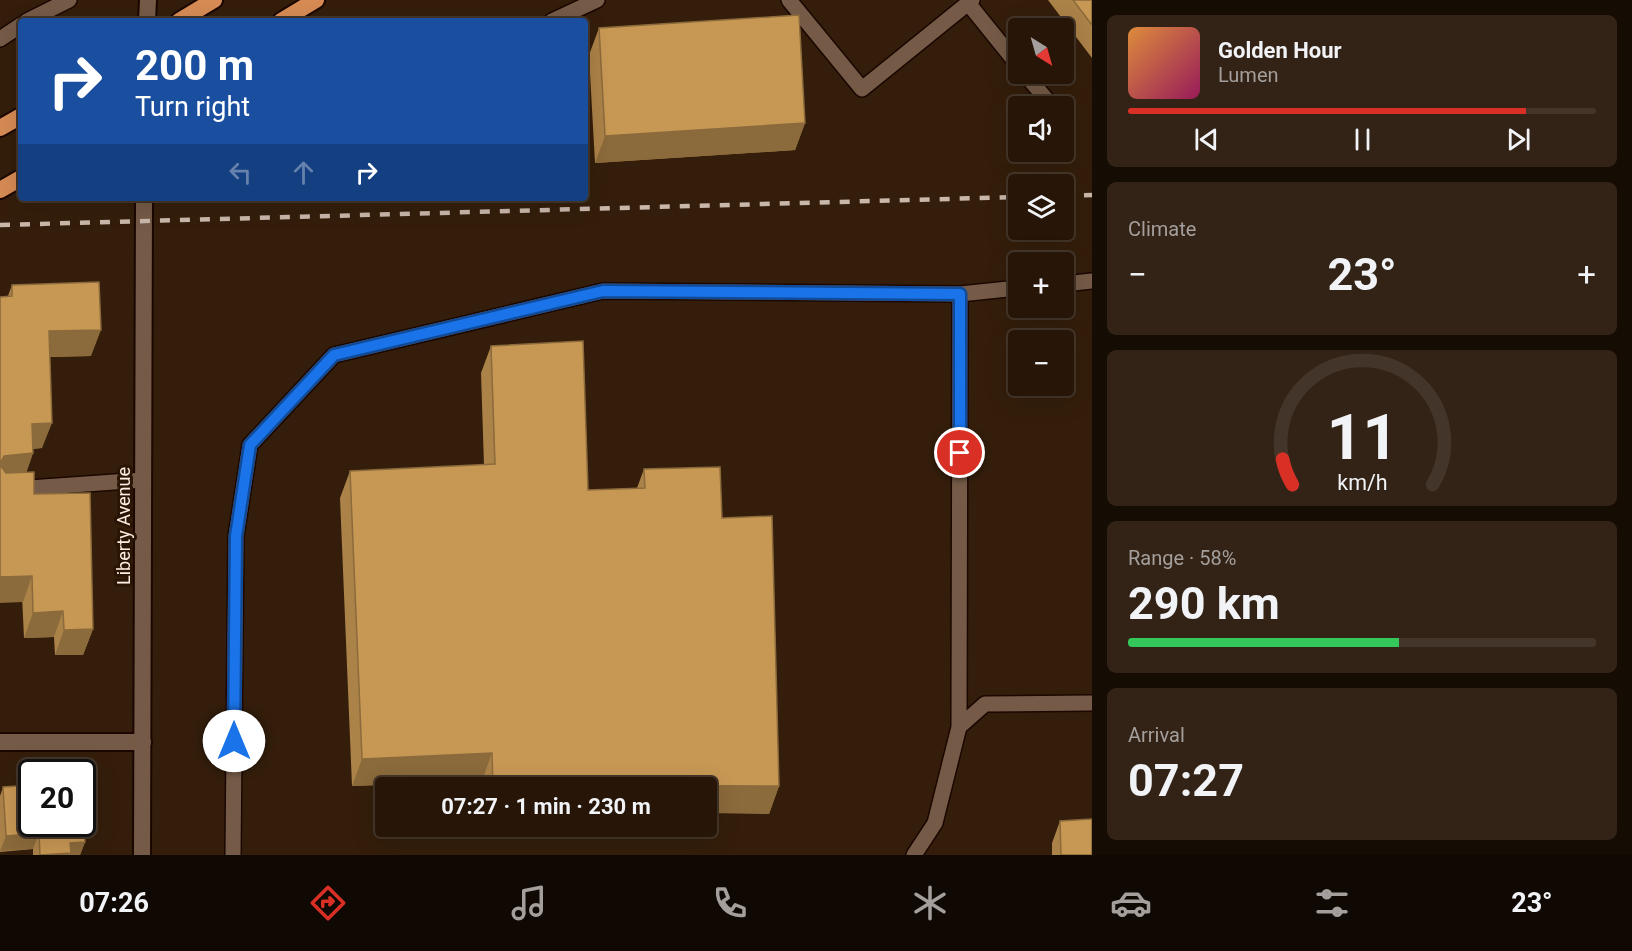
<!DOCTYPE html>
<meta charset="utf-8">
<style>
body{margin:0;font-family:Roboto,sans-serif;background:#332316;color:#f1f3f6;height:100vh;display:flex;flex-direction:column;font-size:22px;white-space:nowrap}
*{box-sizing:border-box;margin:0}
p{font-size:20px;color:#a49f9c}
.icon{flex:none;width:33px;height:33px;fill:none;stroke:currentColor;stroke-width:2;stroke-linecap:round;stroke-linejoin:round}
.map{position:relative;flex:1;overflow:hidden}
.details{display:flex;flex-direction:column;gap:15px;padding:15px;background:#150c04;width:540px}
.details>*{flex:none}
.hud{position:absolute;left:18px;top:18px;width:570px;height:183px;border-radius:6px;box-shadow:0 6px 24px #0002,0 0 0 2px #433529;background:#1a4fa0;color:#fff;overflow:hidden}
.needle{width:39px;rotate:143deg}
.fabs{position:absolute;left:1008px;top:18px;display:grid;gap:12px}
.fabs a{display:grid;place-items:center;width:66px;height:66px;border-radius:6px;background:#271608;box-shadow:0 6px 24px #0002,0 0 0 2px #433529;font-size:30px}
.speed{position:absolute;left:18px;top:759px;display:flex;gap:12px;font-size:30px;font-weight:700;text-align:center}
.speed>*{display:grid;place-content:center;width:78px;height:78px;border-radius:50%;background:#271608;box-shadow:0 6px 24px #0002,0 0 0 2px #433529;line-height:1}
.speed .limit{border:3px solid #111;border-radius:9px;background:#fff;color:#111}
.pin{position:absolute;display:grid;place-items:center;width:51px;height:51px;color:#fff;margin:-26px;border:3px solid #fff;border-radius:50%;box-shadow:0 2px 6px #0007}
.me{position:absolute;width:66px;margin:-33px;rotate:0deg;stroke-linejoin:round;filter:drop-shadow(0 0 4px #0008)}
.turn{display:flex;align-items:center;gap:21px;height:126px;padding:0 18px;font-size:27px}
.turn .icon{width:78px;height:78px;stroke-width:2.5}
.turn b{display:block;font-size:42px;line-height:51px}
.lanes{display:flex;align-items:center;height:57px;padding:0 18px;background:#0003;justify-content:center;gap:30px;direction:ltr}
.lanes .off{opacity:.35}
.big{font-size:45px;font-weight:700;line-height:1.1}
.details .widget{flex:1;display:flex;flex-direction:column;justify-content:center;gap:9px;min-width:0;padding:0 21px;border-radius:9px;background:#332316}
.details .dial{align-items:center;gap:0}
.dial svg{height:156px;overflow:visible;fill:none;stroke:#433529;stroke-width:7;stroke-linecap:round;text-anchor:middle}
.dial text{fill:#f1f3f6;stroke:none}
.song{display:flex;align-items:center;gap:18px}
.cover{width:72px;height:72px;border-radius:9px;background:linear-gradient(135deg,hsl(30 70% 55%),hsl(330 70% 35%))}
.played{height:6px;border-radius:3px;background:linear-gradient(90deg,#d93025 85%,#433529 85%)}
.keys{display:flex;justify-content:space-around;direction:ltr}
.heat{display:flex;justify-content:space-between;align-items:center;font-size:33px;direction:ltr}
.charge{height:9px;border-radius:4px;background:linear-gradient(90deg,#34c759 58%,#433529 0)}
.trip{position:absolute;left:375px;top:777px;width:342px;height:60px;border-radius:6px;background:#271608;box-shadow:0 6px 24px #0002,0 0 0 2px #433529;font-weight:700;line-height:60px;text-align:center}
.dock{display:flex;height:96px;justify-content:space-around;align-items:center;background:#100903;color:#a49f9c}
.dock .icon{width:42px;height:42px}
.dock .on{color:#d93025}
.dock b{font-size:27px;color:#f1f3f6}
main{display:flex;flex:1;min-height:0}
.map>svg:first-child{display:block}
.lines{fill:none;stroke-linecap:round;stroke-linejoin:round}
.service-casing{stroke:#1b0700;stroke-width:18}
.minor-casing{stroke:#1b0700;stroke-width:20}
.tertiary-casing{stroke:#1b0700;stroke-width:20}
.trunk-casing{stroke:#1b0700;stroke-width:20}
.service{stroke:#755b47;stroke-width:15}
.minor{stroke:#755b47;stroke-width:16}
.tertiary{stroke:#755b47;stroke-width:16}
.trunk{stroke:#d68b54;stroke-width:16}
.rail{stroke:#c9b7aa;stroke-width:4.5;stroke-dasharray:10 10;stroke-linecap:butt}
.wall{fill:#ab8248}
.shaded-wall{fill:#8b6a3b}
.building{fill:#c79754;stroke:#8b6a3b;stroke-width:1.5}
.route-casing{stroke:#114b97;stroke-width:15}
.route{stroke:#1a73e8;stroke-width:10}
.labels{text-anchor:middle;stroke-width:6;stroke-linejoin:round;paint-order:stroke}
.street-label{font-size:18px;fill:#fdede2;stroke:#2a1403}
</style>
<main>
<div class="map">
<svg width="1092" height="855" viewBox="0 0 1092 855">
<rect width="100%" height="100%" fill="#341e0b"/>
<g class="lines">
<defs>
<path id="service" d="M789,0l73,89 110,-89
M968,3l50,62
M27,21l42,-21
M552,21l45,-21
M0,39l21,-14
M1025,74l27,32
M1064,284l28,-3
M960,294l58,-6
M0,490l143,-10
M233,855l3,-319 14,-91 84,-90 269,-64 357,3 -1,433
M914,855l21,-32 24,-96 26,-23 107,-1"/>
<path id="minor" d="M0,742h143"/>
<path id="tertiary" d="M147,21l1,-21
M142,855l2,-657"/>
<path id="trunk" d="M179,21l35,-21
M281,21l35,-21
M0,128l21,-12
M0,190l21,-12"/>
</defs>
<use href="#service" class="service-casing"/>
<use href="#minor" class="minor-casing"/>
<use href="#tertiary" class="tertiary-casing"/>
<use href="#trunk" class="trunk-casing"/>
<use href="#service" class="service"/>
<use href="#minor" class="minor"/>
<use href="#tertiary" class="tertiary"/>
<use href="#trunk" class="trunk"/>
<path class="rail" d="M1064,196l28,-1
M0,225l1018,-28"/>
</g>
<path class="wall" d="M1048,0h44v58z
M599,28l206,95 -10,27 -200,13 -6,-108z
M12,285l79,71 -41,1 -8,91 -9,1v4l-7,20 8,21 59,135 -10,26h-28l-1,-18 -30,1 -16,-342z
M491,346l97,144 49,-2 7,-19 78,49 57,268 -10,28 -63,-26h-224v-7l-130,5 -12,-288 10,-27 134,-6 -3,-92z
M3,787l82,55 -5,13h-47v-6l-33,3v-56z
M1060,821l32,34h-40v-12z"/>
<path class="shaded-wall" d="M805,123l-10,27 -200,13 10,-27z
M101,330l-10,26 -51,1 9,-26z
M52,423l-10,25 -19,1 9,-25z
M33,453l-9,26 -24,2v-17l4,-8z
M32,576l-9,26 -23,1v-26z
M63,611l-9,26 -30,1 9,-25z
M93,629l-10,26h-28l9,-25z
M492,753l-10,28 -130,5 10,-27z
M590,785l189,1 -10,28 -63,-1v-25h-117z
M485,826h65l-66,4z
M39,833l-6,16 -33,2 6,-15z
M85,842l-5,13h-40l30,-12z"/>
<path class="building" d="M1073,0h19v25z
M799,15l6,108 -200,13 -6,-108z
M99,282l2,48 -52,1 3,92 -20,1 1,29 -29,3 -4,8v-167l12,-1v-11z
M583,341l5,149 57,-2 -1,-19 76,-2 2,51 50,-2 7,270 -189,-1v3h-97l-1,-35 -130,6 -12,-288 145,-7 -4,-118z
M0,465l6,8 28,-1v22l56,-1 3,136 -29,1 -1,-19 -30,2 -1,-37 -32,1z
M32,785v39h50v-21l3,39 -15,1 1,10 -31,2 -1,-22 -33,3 -3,-49z
M1092,819v36h-31l-1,-34z"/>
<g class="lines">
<defs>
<path id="route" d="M234,741l2,-205 14,-91 84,-90 269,-64 357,3v159"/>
</defs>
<use href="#route" class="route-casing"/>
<use href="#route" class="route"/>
</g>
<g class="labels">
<g class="street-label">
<text transform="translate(124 526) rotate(-90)" y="6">Liberty Avenue</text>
</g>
</g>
</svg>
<div class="fabs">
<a><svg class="needle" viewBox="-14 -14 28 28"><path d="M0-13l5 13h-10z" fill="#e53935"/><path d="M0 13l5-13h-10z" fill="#a49f9c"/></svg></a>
<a><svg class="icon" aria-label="sound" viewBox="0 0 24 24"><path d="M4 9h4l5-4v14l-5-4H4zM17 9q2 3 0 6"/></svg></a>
<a><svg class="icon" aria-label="layers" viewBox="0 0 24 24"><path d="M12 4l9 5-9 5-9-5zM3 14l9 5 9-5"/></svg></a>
<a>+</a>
<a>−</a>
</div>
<div class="speed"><div class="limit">20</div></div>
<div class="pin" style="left:960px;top:453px;background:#d93025"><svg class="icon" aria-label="arrive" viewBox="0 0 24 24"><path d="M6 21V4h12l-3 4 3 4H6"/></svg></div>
<svg class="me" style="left:234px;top:741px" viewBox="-20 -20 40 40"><circle r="19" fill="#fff"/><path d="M0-13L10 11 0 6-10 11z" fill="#1a73e8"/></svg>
<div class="trip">07:27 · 1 min · 230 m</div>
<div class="hud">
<div class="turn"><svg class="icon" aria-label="right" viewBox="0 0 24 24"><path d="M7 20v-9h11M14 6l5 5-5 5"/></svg><div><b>200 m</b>Turn right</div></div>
<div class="lanes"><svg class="icon off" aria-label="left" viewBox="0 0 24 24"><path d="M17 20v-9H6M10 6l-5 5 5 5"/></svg><svg class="icon off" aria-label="ahead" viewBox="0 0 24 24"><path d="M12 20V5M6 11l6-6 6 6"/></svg><svg class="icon" aria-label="right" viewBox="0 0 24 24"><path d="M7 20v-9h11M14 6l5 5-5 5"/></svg></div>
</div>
</div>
<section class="details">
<div class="widget">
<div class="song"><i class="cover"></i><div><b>Golden Hour</b><p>Lumen</p></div></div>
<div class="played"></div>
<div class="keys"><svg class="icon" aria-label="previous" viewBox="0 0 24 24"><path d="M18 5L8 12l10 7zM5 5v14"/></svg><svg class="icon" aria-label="pause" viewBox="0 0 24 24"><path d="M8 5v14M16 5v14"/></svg><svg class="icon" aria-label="next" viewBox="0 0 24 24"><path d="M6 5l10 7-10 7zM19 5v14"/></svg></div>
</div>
<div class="widget"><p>Climate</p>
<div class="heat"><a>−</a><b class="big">23°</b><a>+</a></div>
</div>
<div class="widget dial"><svg viewBox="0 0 100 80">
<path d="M14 69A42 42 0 1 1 86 69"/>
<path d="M14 69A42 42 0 0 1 9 56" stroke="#d93025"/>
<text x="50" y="56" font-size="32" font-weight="700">11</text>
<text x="50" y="72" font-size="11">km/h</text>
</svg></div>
<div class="widget"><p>Range · 58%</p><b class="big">290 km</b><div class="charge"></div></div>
<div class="widget"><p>Arrival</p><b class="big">07:27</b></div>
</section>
</main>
<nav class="dock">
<b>07:26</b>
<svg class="icon on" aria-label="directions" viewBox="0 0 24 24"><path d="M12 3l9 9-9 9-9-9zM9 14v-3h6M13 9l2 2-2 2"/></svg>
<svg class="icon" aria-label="music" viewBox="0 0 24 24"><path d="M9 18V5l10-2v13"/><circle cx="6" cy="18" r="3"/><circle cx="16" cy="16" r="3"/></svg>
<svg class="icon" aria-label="phone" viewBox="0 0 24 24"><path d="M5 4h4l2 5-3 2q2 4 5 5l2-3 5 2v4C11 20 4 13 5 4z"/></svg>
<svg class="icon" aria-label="climate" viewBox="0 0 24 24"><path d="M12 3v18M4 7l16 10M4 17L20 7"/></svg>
<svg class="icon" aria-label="car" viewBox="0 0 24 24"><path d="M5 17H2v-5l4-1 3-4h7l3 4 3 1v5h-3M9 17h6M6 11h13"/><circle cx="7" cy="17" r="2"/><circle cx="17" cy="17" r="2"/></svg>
<svg class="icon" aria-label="filters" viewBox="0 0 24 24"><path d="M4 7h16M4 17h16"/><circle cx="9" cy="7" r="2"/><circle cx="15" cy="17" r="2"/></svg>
<b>23°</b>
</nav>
